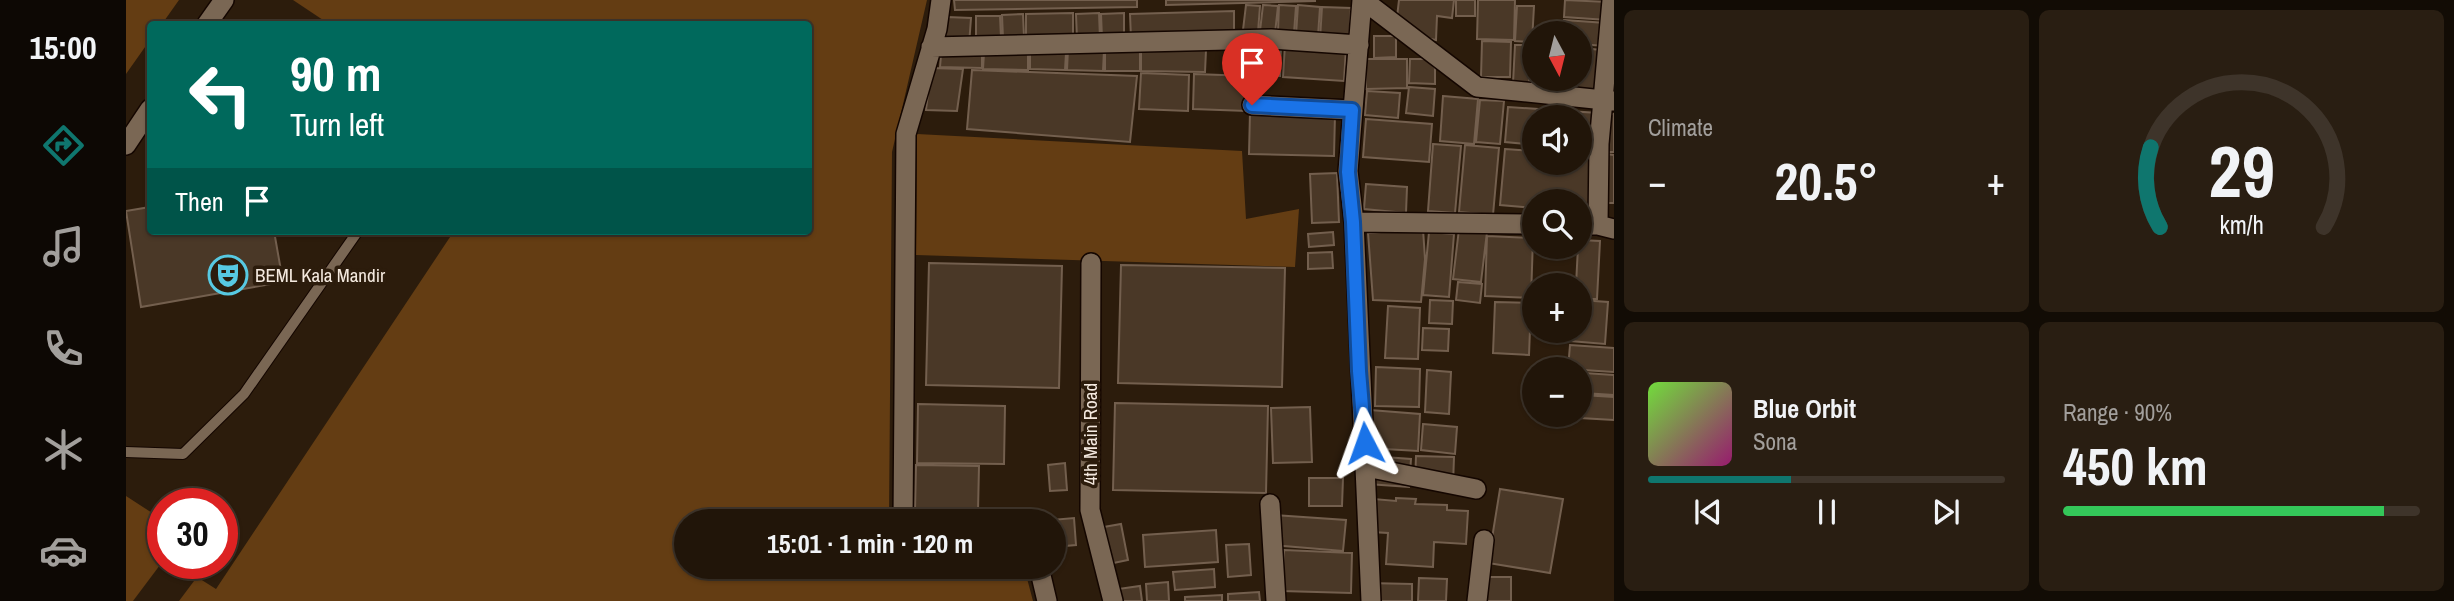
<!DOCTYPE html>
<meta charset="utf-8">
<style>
body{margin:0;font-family:"Archivo Narrow",sans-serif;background:#291e12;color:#f1f3f6;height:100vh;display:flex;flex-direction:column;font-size:26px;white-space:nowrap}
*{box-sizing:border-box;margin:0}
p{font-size:23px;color:#a29f9c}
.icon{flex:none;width:38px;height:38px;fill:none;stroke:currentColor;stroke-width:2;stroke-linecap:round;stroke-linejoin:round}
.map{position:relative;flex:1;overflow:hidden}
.drawer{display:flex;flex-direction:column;gap:10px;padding:10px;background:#120c05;width:840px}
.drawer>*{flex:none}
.hud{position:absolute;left:21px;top:21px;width:665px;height:214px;border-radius:7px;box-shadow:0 2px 5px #0004,0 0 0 2px #3e342a;background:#00695c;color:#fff;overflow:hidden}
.needle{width:46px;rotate:173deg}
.tools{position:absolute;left:1396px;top:21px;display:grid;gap:14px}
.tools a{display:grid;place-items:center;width:70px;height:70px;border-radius:50%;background:#211509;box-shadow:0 2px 5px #0004,0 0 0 2px #3e342a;font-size:35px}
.speed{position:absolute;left:21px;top:488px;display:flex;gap:14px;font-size:35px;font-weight:700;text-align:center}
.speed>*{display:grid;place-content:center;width:91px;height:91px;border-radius:50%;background:#211509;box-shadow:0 2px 5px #0004,0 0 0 2px #3e342a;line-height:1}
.speed .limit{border:10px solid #d22;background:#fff;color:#111}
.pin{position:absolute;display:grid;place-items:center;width:60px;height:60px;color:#fff;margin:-72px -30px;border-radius:50% 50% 50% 0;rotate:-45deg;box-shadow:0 0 7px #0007}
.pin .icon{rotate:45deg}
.me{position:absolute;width:77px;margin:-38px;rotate:356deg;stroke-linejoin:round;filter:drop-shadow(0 0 5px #0008)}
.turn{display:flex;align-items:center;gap:24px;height:147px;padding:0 28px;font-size:32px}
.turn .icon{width:91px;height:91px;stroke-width:2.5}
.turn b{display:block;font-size:49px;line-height:60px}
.then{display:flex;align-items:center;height:66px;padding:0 28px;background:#0003;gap:14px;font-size:26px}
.big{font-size:52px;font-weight:700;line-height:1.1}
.drawer .widget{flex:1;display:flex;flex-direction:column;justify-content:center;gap:10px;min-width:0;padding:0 24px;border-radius:10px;background:#291e12}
.drawer .dial{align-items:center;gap:0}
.dial svg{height:182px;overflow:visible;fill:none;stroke:#3e342a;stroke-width:7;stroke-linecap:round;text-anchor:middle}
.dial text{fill:#f1f3f6;stroke:none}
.song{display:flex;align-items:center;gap:21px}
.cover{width:84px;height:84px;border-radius:10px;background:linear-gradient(135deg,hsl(100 70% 55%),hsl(320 70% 35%))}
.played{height:7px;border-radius:4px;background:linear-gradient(90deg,#0f766e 40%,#3e342a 40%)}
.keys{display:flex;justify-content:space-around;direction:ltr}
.heat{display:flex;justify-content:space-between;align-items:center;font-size:38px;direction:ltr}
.charge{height:10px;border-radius:5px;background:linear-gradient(90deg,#34c759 90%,#3e342a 0)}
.drawer .tiles{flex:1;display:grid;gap:10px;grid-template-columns:repeat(2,1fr)}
.trip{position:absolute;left:548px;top:509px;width:392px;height:70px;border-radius:35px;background:#211509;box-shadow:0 2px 5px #0004,0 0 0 2px #3e342a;font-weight:700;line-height:70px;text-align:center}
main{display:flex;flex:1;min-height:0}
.dock{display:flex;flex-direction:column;width:126px;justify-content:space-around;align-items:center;background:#0d0804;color:#a29f9c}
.dock .icon{width:49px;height:49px}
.dock .current{color:#0f766e}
.dock b{font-size:32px;color:#f1f3f6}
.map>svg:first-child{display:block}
.green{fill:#643d13}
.building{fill:#4a3827;stroke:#735f4e;stroke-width:2}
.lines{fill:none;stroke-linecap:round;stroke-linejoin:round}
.service-casing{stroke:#140600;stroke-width:12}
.minor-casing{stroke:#140600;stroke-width:22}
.service{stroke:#7a6754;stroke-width:10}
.minor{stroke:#7a6754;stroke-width:19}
.route-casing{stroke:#114b97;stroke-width:18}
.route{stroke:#1a73e8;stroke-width:12}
.labels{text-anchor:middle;stroke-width:7;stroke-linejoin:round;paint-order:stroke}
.poi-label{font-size:19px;fill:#f4e9df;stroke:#2c1c0c;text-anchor:start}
.street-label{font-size:19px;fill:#f4e9df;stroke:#2c1c0c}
</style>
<main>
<nav class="dock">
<b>15:00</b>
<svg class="icon current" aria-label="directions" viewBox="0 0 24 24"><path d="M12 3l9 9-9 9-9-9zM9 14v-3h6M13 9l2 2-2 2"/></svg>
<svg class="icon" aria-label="music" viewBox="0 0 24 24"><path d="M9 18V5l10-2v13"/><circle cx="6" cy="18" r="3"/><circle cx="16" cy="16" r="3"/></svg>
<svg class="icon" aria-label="phone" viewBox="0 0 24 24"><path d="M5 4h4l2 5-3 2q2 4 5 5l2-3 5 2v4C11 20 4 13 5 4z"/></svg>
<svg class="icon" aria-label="climate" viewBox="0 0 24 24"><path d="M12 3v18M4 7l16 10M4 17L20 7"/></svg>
<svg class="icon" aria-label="car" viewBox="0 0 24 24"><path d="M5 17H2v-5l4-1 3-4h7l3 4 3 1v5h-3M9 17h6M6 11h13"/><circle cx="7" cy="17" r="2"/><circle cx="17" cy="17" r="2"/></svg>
</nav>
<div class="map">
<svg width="1488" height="601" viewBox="0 0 1488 601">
<rect width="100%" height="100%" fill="#2c1c0c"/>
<path class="green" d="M0,0h53l-17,24h-12v16l-24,34z
M167,0h634l-35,152 -3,369 -203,1v45h338l9,34h-854l18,-24 19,12 238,-358h354v-207h-479z
M791,134l325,17 4,68 53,-10 -4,58 -379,-12z
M0,496l37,24v41l-30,40h-7z"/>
<path class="building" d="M828,0h183v7l-182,3z
M1040,0h149v1l-149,4z
M1273,0h55l-2,18 -15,-2 -1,24 -11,-2 -28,-21z
M1330,0h19v16h-19z
M1352,0h37l-1,40 -37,-1z
M1439,0l43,2 -1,18 -43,-3z
M1120,5l14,1 -2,26 -15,-2z
M1137,5l15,1 -3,27 -15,-2z
M1153,5l17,1 -2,27 -16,-2z
M1172,5l22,2 -2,29 -22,-1z
M1391,6h17l-2,36 -17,-1z
M1196,7l29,1 -2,33 -29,-2z
M1108,11v25l-103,3 -1,-25z
M947,13v27l-47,1v-27z
M973,13l1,26 -23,1 -1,-26z
M998,13v25h-22l-1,-24z
M897,14l1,23 -21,1 -1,-23z
M850,16h24l1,22 -25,1z
M821,17l24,1 -2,27 -24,-2z
M1438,20l42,3 -2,23 -24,-2v-11h-18z
M1248,36h22v21l-22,1z
M1356,41l29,1 -1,35h-29z
M1155,44l-1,32 -40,-2 -1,-27z
M1159,44l61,4 -2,33 -61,-4z
M1389,45h16l-2,38h-16z
M1454,48l22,2 -4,41 -40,-4 1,-8h21z
M942,49l36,1 -1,21 -36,-1z
M1015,49l65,1 -1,22 -64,-1z
M979,50l35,1v20h-35z
M856,51v17l-42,-1 1,-12z
M1408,51l1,28h22l-1,7 -25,-3z
M904,52l36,1 -1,17 -35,-1z
M858,53l44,1v16l-45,-1z
M1239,59h42v29l-41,1z
M1284,59h16l9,9v16l-26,-1z
M805,68l32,1 -6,42 -31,-1z
M846,70l165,6 -7,66 -163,-13z
M1015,73l48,2 -1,36 -49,-2z
M1068,74l55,2 -2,35 -54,-2z
M1283,87l26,2 -2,27 -27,-3z
M1241,91l33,2 -2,25 -33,-3z
M1317,96l35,3 -4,45 -34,-3z
M1354,100l24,1 -4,43 -24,-2z
M1382,107l90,6 -3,37 -15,-2v-31h-45v28l-30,-3z
M1124,112l85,2 -1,42 -85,-2z
M1485,114h3v38h-6z
M1240,119l66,5 -3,38 -66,-5z
M1307,144l28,2 -6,67 -27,-2z
M1339,145l34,3 -6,67 -34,-3z
M1379,149l30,2v12h45v-9l14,1 -5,57h-9v-11h-45v7l-35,-3z
M1480,154l8,1v48h-11z
M1211,173l2,49 -27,1 -2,-49z
M1240,184l41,3 -1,26 -42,-4z
M24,207v24h124l9,51 -142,25 -15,-96z
M1297,229l2,30 -4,43 -48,-2 -5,-67z
M1333,229l28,3 -6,50 -28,-3z
M1207,232l1,13 -25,2 -1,-13z
M1303,232l25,2 -5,63 -26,-2z
M1361,236l46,2 -2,60 -46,-2z
M1454,240l20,1 -3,58h-17v-14h-4l2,-38h2z
M1206,252l1,16 -25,1v-16z
M803,263l133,3 -3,122 -133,-3z
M995,265l164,3 -3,119 -164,-4z
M1332,282l24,2 -2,19 -24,-3z
M1304,300l23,1 -1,23 -23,-1z
M1454,300l28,2 -3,42 -47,-4 1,-9h21z
M1369,302l36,1 -2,52 -36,-2z
M1262,306l32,2 -2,51 -33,-1z
M1297,328l26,1 -1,22 -26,-1z
M1444,345l44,3v24l-46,-3z
M1250,367l44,2 -1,38 -44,-1z
M1301,370l24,2 -2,42 -24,-2z
M1458,373l30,2v20l-31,-2z
M1456,395l32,2v23l-34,-2z
M989,403l153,3 -2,87 -153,-3z
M792,404l87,2 -1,58 -87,-1z
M1184,407l2,55 -39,1 -2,-55z
M1244,410l50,4 -2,37 -51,-3z
M1297,424l34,3 -2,27 -34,-4z
M1244,456l41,3 -2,28 -41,-3z
M1290,456l38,1 -1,28 -38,-2z
M939,463l2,27 -17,1 -2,-26z
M790,465l63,1 -1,45 -63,-1z
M1183,478h34l-1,28h-33z
M1374,489l63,10 -13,74 -62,-10z
M1270,498l20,1 -1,5 32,1v5l21,1 -2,33 -32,-2 -1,25 -47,-3 2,-31 -16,-1 2,-33 22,2z
M1148,515l72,5 -3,31 -71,-6z
M948,518l2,27 -22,2v-25l-14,-1z
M995,524l7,36 -29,6 -7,-37z
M1090,530l2,32 -73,5 -2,-32z
M1123,544l2,31 -23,2 -2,-32z
M1158,550l68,3 -1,40 -69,-2z
M1088,569l1,18 -40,3 -2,-18z
M1358,577h27v24h-27z
M1293,578l28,1 -1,22h-28z
M1042,582l1,19h-22l-1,-17z
M1242,583l44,1v17h-45z
M1014,586l2,15h-23l-1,-12z
M1133,592l1,9h-32v-7z
M1096,595v6h-37v-4z"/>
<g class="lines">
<defs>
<path id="service" d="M0,452l57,2 61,-60 114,-163"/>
<path id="minor" d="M1236,0l-14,171 6,51 17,379
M1237,0l114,87 137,14
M81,24l17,-24
M805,47l340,-8 88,6
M1126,105l100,5
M0,145l24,-36
M1228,222l181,2
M1454,225h18l16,4
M1472,225l1,-81 13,-144
M965,263l-1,247 23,91
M1240,467l110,22
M1144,504l6,97
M777,522l3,-388 31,-105 4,-29
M877,522h24
M913,567l8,34
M1351,601l7,-61"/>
</defs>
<use href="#service" class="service-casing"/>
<use href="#minor" class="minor-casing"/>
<use href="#service" class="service"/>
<use href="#minor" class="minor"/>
</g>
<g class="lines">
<defs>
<path id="route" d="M1126,105l100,5 -4,62 5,50 6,149 6,72"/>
</defs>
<use href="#route" class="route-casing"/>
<use href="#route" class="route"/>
</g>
<defs>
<symbol id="theatre-ring" viewBox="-11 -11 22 22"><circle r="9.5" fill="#2c1c0c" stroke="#57c9e2" stroke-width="1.5"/><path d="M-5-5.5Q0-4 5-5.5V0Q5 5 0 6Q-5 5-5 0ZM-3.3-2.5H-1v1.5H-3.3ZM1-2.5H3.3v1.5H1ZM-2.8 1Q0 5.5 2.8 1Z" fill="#57c9e2"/></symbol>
</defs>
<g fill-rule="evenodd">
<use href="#theatre-ring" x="80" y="253" width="44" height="44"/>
</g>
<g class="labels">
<g class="poi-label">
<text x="129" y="282">BEML Kala Mandir</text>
</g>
<g class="street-label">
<text transform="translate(964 434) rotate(-90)" y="7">4th Main Road</text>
</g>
</g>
</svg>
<div class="tools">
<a><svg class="needle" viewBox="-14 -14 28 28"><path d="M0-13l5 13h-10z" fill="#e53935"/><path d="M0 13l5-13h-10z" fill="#a29f9c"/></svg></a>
<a><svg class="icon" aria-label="sound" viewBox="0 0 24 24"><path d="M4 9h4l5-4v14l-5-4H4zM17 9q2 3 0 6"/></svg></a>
<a><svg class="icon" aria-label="search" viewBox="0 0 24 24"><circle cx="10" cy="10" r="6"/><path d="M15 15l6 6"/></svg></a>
<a>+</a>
<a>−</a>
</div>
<div class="speed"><div class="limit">30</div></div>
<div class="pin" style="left:1126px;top:105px;background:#d93025"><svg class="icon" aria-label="arrive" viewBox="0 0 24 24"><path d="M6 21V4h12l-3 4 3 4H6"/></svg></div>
<svg class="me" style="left:1239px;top:443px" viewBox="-20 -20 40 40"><path d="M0-17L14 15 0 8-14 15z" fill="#1a73e8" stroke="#fff" stroke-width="4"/></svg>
<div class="trip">15:01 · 1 min · 120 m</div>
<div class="hud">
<div class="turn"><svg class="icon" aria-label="left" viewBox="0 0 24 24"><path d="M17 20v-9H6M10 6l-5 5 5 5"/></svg><div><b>90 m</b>Turn left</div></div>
<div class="then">Then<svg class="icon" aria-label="arrive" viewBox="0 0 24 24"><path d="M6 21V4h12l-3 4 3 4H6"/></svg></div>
</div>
</div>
<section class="drawer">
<div class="tiles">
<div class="widget"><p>Climate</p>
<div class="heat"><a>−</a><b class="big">20.5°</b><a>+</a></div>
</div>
<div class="widget dial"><svg viewBox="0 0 100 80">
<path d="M14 69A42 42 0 1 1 86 69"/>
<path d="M14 69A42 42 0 0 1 10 34" stroke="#0f766e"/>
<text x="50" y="56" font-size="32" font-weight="700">29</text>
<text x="50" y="72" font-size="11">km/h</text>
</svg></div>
<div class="widget">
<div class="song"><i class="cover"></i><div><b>Blue Orbit</b><p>Sona</p></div></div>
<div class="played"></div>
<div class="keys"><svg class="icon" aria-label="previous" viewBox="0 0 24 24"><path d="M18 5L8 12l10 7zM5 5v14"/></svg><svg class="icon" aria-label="pause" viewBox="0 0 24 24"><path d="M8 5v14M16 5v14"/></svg><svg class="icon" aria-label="next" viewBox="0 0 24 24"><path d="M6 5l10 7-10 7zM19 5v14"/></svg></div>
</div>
<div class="widget"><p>Range · 90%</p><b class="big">450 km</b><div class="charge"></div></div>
</div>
</section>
</main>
